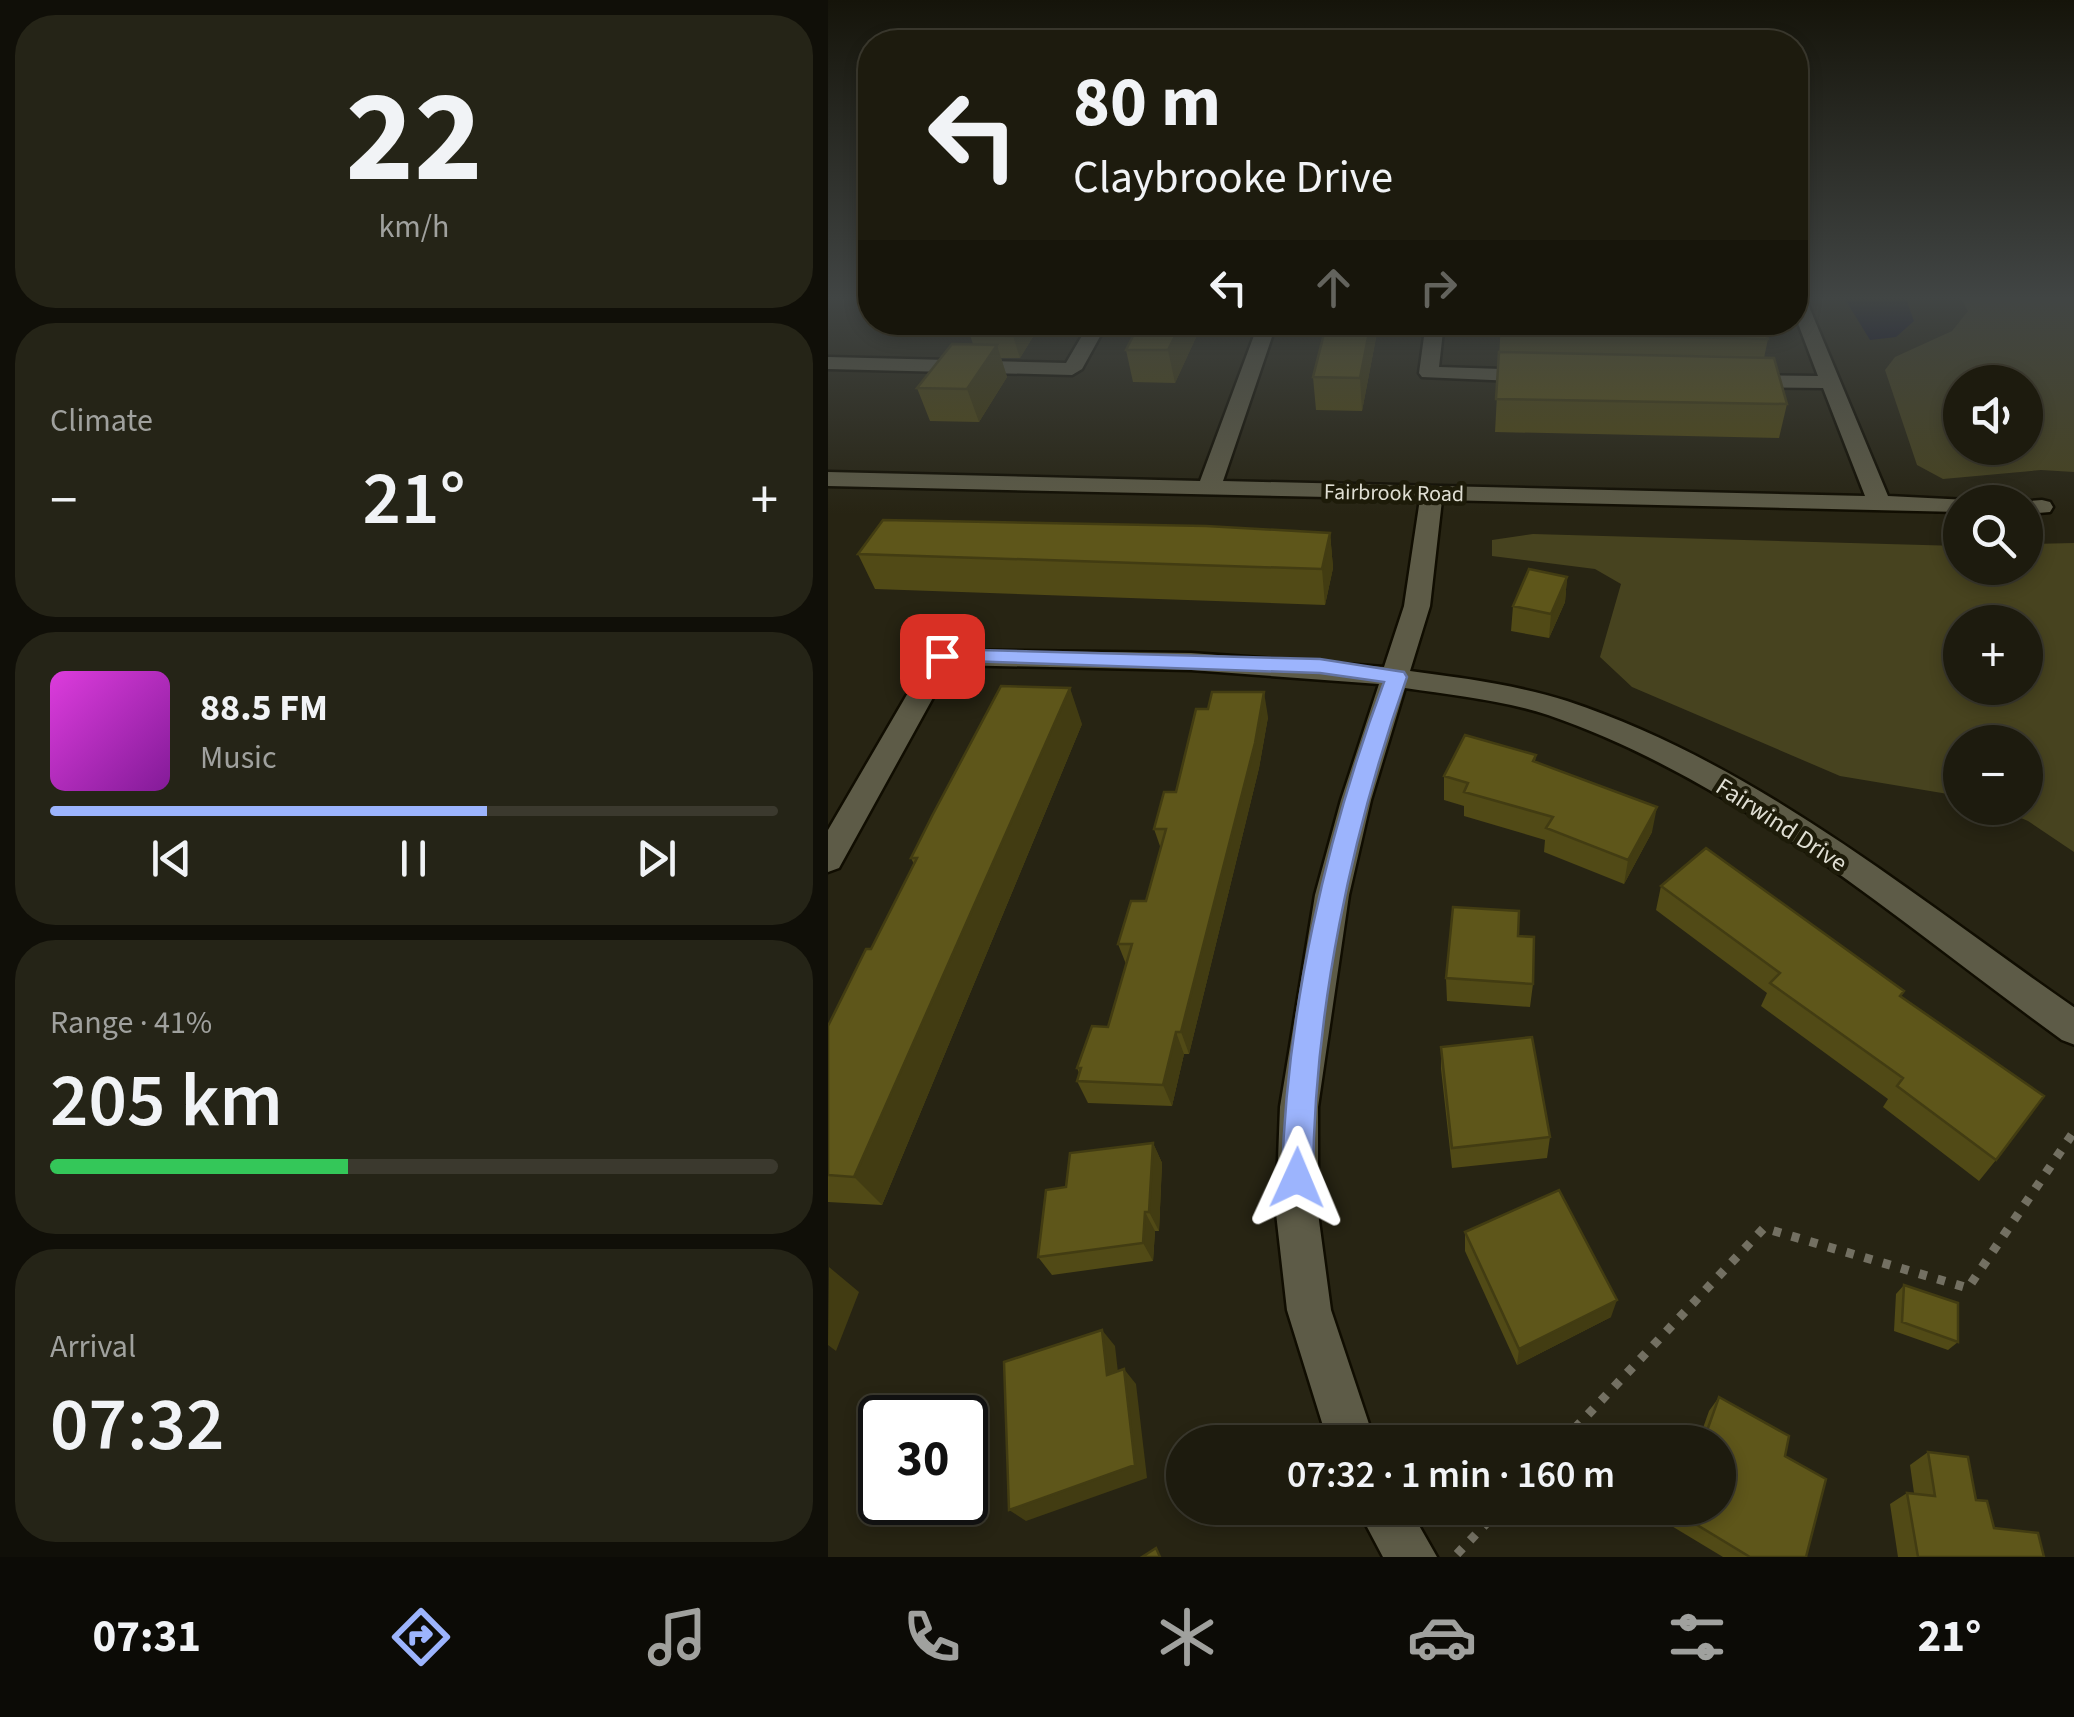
<!DOCTYPE html>
<meta charset="utf-8">
<style>
body{margin:0;font-family:"Source Sans 3",sans-serif;background:#252417;color:#f1f3f6;height:100vh;display:flex;flex-direction:column;font-size:38px;white-space:nowrap}
*{box-sizing:border-box;margin:0}
p{font-size:32px;color:#a0a19e}
.icon{flex:none;width:55px;height:55px;fill:none;stroke:currentColor;stroke-width:2;stroke-linecap:round;stroke-linejoin:round}
.map{position:relative;flex:1;overflow:hidden}
.drawer{display:flex;flex-direction:column;gap:15px;padding:15px;background:#100f08;width:828px}
.drawer>*{flex:none}
.banner{position:absolute;left:30px;top:30px;width:950px;height:305px;border-radius:40px;box-shadow:0 5px 15px #0003,0 0 0 2px #3b392e;background:#1d1b0e;color:#f1f3f6;overflow:hidden}
.buttons{position:absolute;left:1115px;top:365px;display:grid;gap:20px}
.buttons a{display:grid;place-items:center;width:100px;height:100px;border-radius:50%;background:#1d1b0e;box-shadow:0 5px 15px #0003,0 0 0 2px #3b392e;font-size:50px}
.speed{position:absolute;left:30px;top:1395px;display:flex;gap:20px;font-size:50px;font-weight:700;text-align:center}
.speed>*{display:grid;place-content:center;width:130px;height:130px;border-radius:50%;background:#1d1b0e;box-shadow:0 5px 15px #0003,0 0 0 2px #3b392e;line-height:1}
.speed .limit{border:5px solid #111;border-radius:15px;background:#fff;color:#111}
.pin{position:absolute;display:grid;place-items:center;width:85px;height:85px;color:#fff;margin:-42px;border-radius:20px;box-shadow:0 5px 15px #0006}
.me{position:absolute;width:110px;margin:-55px;rotate:1deg;stroke-linejoin:round;filter:drop-shadow(0 0 8px #0008)}
.turn{display:flex;align-items:center;gap:35px;height:210px;padding:0 50px;font-size:45px}
.turn .icon{width:130px;height:130px;stroke-width:2.5}
.turn b{display:block;font-size:70px;line-height:85px}
.lanes{display:flex;align-items:center;height:95px;padding:0 50px;background:#0003;justify-content:center;gap:50px;direction:ltr}
.lanes .off{opacity:.35}
.big{font-size:75px;font-weight:600;line-height:1.1}
.drawer .card{flex:1;display:flex;flex-direction:column;justify-content:center;gap:15px;min-width:0;padding:0 35px;border-radius:40px;background:#252417}
.drawer .dial{align-items:center;gap:0}
.dial b{font-size:130px;line-height:1}
.song{display:flex;align-items:center;gap:30px}
.cover{width:120px;height:120px;border-radius:15px;background:linear-gradient(135deg,hsl(300 70% 55%),hsl(290 70% 35%))}
.played{height:10px;border-radius:5px;background:linear-gradient(90deg,#9cb4fd 60%,#3b392e 60%)}
.keys{display:flex;justify-content:space-around;direction:ltr}
.heat{display:flex;justify-content:space-between;align-items:center;font-size:55px;direction:ltr}
.charge{height:15px;border-radius:8px;background:linear-gradient(90deg,#34c759 41%,#3b392e 0)}
.trip{position:absolute;left:338px;top:1425px;width:570px;height:100px;border-radius:50px;background:#1d1b0e;box-shadow:0 5px 15px #0003,0 0 0 2px #3b392e;font-weight:600;line-height:100px;text-align:center}
.tabs{display:flex;height:160px;justify-content:space-around;align-items:center;background:#0c0b06;color:#a0a19e}
.tabs .icon{width:70px;height:70px}
.tabs .selected{color:#9cb4fd}
.tabs b{font-size:45px;color:#f1f3f6}
main{display:flex;flex:1;min-height:0}
.map>svg:first-child{display:block}
.green{fill:#47431f;fill-rule:evenodd}
.water{fill:#03042b}
.lines{fill:none;stroke-linecap:round;stroke-linejoin:round}
.minor-casing{stroke:#100d01;stroke-width:5}
.path{stroke:#737062;stroke-width:9;stroke-dasharray:8 11;stroke-linecap:butt}
.minor{fill:#5d5b47;fill-rule:evenodd}
.wall{fill:#514a16}
.shaded-wall{fill:#423c12}
.building{fill:#5e561a;stroke:#423c12;stroke-width:2.5}
.route{fill:#9cb4fd;stroke:#6575a4;stroke-width:2.5}
.labels{text-anchor:middle;stroke-width:9;stroke-linejoin:round;paint-order:stroke}
.far-street-label{font-size:22px;fill:#dfded3;stroke:#1d1b09}
.street-label{font-size:25px;fill:#dfded3;stroke:#1d1b09}
</style>
<main>
<section class="drawer">
<div class="card dial"><b>22</b><p>km/h</p></div>
<div class="card"><p>Climate</p>
<div class="heat"><a>−</a><b class="big">21°</b><a>+</a></div>
</div>
<div class="card">
<div class="song"><i class="cover"></i><div><b>88.5 FM</b><p>Music</p></div></div>
<div class="played"></div>
<div class="keys"><svg class="icon" aria-label="previous" viewBox="0 0 24 24"><path d="M18 5L8 12l10 7zM5 5v14"/></svg><svg class="icon" aria-label="pause" viewBox="0 0 24 24"><path d="M8 5v14M16 5v14"/></svg><svg class="icon" aria-label="next" viewBox="0 0 24 24"><path d="M6 5l10 7-10 7zM19 5v14"/></svg></div>
</div>
<div class="card"><p>Range · 41%</p><b class="big">205 km</b><div class="charge"></div></div>
<div class="card"><p>Arrival</p><b class="big">07:32</b></div>
</section>
<div class="map">
<svg width="1247" height="1557" viewBox="0 0 1247 1557">
<rect width="100%" height="100%" fill="#272413"/>
<path class="green" d="M1131,296h115v176l-33,-2 -98,9 -26,-14 -32,-95 10,-13 57,-26 16,-20zM1132,382h66v66h-66z
M705,534l427,12v22h66v-24l48,-1v309l-46,-31 -31,-13h29v-66h-66v54l-120,-20 -208,-89 -32,-30 21,-73 -26,-15 -103,-13v-16zM1132,622h66v66h-66z"/>
<path class="water" d="M1015,296h62l9,25 -18,16 -26,3z"/>
<g class="lines">
<defs>
<path id="minor" d="M968,296l9,1 83,199 80,4 -8,2v10l-518,-12 -12,106 -20,65c53,7 107,14 157,30 190,63 346,195 508,307v37l-13,-5c-163,-118 -320,-258 -514,-325 -46,-15 -96,-20 -143,-27l-34,112 -22,95 -31,212v106l13,97 44,132h-47l-41,-132 -11,-97 4,-106 35,-212 26,-95 38,-116 -188,-14 -240,-5 -112,203 -11,4v-42l105,-180 258,3 193,14 20,-61 16,-107 -592,-13v-14l372,9 59,-159h18l-54,159 642,15 -42,-108 -81,-1 -10,-6 10,-6 76,1 -22,-58z
M262,322h18l-26,47 -10,6 -244,-6v-12l238,6z
M598,322h18l-5,45 97,3 10,6 -10,6 -114,-5 -3,-4z
M1214,500l8,2 3,5 -3,5 -24,2v-12h-8z
M529,1508h52l28,49h-54z"/>
</defs>
<use href="#minor" class="minor-casing"/>
<path class="path" d="M734,1442l202,-214 204,60 107,-158
M629,1554l44,-46"/>
<use href="#minor" class="minor"/>
</g>
<path class="wall" d="M214,322l-22,36h-19l6,19 -28,45 -49,-1 -13,-33 56,-44 -3,-9z
M312,322h63l-28,61 -42,-1 -7,-32z
M499,322h52l-17,89 -46,-1 -3,-33z
M673,322l267,17 -4,19 23,46 -8,34 -284,-6z
M502,533l3,35 -8,37 -450,-16 -17,-35z
M739,577l-2,25 -16,36 -38,-7 2,-25z
M440,717l-9,51 -70,286h-5l-12,52 -84,-3 -11,-22 2,-8 -2,-5 31,-41 18,-63 -8,-20 28,-43 15,-52 -7,-20 22,-37z
M254,724l-200,481 -54,-3v-176l43,-77 43,-85 -3,-6z
M708,755l-1,7 117,70 -28,52 -80,-32 1,-12 -81,-24v-10l-20,-6v-24z
M833,886l240,111 95,163 -17,21 -96,-74 5,-8 -127,-93 6,-13 -111,-83z
M690,936l15,48 -3,23 -83,-6 -1,-23z
M613,1047l109,90 -3,21 -95,10 -11,-99z
M325,1143l9,20 -3,68h-4l-2,30 -101,14 -14,-18 28,-70z
M637,1232l146,85 -94,48 -52,-114z
M1076,1285l54,57 -10,8 -54,-19 2,-37z
M891,1397l87,160h-83l-53,-32 6,-17h42v-66h-20l11,-31z
M1100,1452l48,48 18,28 50,29h-146l-8,-53 17,-11h7l-4,-28z"/>
<path class="shaded-wall" d="M194,322h20l-22,36 -7,-22z
M354,322h21l-28,61 -7,-33z
M543,322h8l-17,89 -2,-33z
M169,345l10,32 -28,45 -12,-33z
M502,533l3,35 -8,37 -3,-36z
M739,577l-2,25 -16,36 2,-24z
M242,688l12,36 -200,481 -28,-28z
M436,692l4,25 -9,51 -70,286 -8,-22z
M829,807l-5,25 -28,52 4,-24z
M348,1032l8,22 -12,52 -9,-21z
M325,1143l9,20 -3,68 -10,-19z
M317,1212l10,19 -2,30 -10,-18z
M1,1267l30,25 -23,59 -8,-6z
M789,1300l-6,17 -94,48 2,-16z
M274,1330l13,16 5,44 -13,-15z
M296,1369l12,15 11,94 -121,43 -17,-11z"/>
<path class="building" d="M151,322h43l-9,14 -43,-1z
M312,322h42l-14,28h-42z
M499,322h44l-11,56 -47,-1z
M673,322h262l5,17 -267,-6z
M124,344l45,1 -30,44 -50,-1z
M671,352l275,6 13,46 -291,-5z
M55,520l323,6 124,7 -8,36 -464,-15z
M701,569l38,8 -16,37 -38,-8z
M173,686l69,2 -216,489 -26,-2v-149l38,-77h5l46,-91h-6l21,-42z
M384,692h52l-9,51 -74,289h-5l-13,53 -86,-4 4,-13h-4l15,-42 16,1 24,-83h-14l13,-43h15l20,-72h-12l10,-37h12l20,-83h12z
M637,735l71,20 -3,6 124,46 -29,53 -82,-32 7,-11 -89,-25 4,-9 -24,-7z
M878,848l198,143 -4,5 144,100 -48,64 -99,-74 6,-8 -133,-95 10,-10 -119,-87z
M625,907l66,4 -1,25 16,1 -1,47 -87,-6z
M704,1037l18,100 -98,11 -11,-101z
M325,1143l-4,69h-4l-2,31 -105,14 8,-67 20,-3 4,-34z
M731,1190l58,110 -98,49 -54,-117z
M1076,1285l54,18v39l-56,-20z
M274,1330l5,45 17,-6 11,96 -126,45 -5,-148z
M891,1397l70,39 -4,20 41,23 -20,78h-56l-71,-43 3,-6h36v-66h-15z
M1100,1452l40,5 8,43 11,1 7,27 44,5 6,24h-126l-11,-64 28,3z
M328,1548l4,9h-18z"/>
<linearGradient id="sky" x2="0" y2="1"><stop stop-color="#15140a"/><stop offset="0.58" stop-color="#414544"/><stop offset="1" stop-color="#414544" stop-opacity="0"/></linearGradient>
<rect width="1247" height="514" fill="url(#sky)"/>
<path class="route" d="M114,649l378,10 84,13 3,5c-56,157 -93,335 -94,501l-5,11 -11,4 -11,-4 -4,-11c4,-165 44,-342 102,-496l-64,-9 -385,-13v-9z"/>
<g class="labels">
<g class="far-street-label">
<text transform="translate(566 492) rotate(1)" y="8">Fairbrook Road</text>
</g>
<g class="street-label">
<text transform="translate(954 824) rotate(33)" y="9">Fairwind Drive</text>
</g>
</g>
</svg>
<div class="buttons">
<a><svg class="icon" aria-label="sound" viewBox="0 0 24 24"><path d="M4 9h4l5-4v14l-5-4H4zM17 9q2 3 0 6"/></svg></a>
<a><svg class="icon" aria-label="search" viewBox="0 0 24 24"><circle cx="10" cy="10" r="6"/><path d="M15 15l6 6"/></svg></a>
<a>+</a>
<a>−</a>
</div>
<div class="speed"><div class="limit">30</div></div>
<div class="pin" style="left:114px;top:656px;background:#d93025"><svg class="icon" aria-label="arrive" viewBox="0 0 24 24"><path d="M6 21V4h12l-3 4 3 4H6"/></svg></div>
<svg class="me" style="left:469px;top:1178px" viewBox="-20 -20 40 40"><path d="M0-17L14 15 0 8-14 15z" fill="#9cb4fd" stroke="#fff" stroke-width="4"/></svg>
<div class="trip">07:32 · 1 min · 160 m</div>
<div class="banner">
<div class="turn"><svg class="icon" aria-label="left" viewBox="0 0 24 24"><path d="M17 20v-9H6M10 6l-5 5 5 5"/></svg><div><b>80 m</b>Claybrooke Drive</div></div>
<div class="lanes"><svg class="icon" aria-label="left" viewBox="0 0 24 24"><path d="M17 20v-9H6M10 6l-5 5 5 5"/></svg><svg class="icon off" aria-label="ahead" viewBox="0 0 24 24"><path d="M12 20V5M6 11l6-6 6 6"/></svg><svg class="icon off" aria-label="right" viewBox="0 0 24 24"><path d="M7 20v-9h11M14 6l5 5-5 5"/></svg></div>
</div>
</div>
</main>
<nav class="tabs">
<b>07:31</b>
<svg class="icon selected" aria-label="directions" viewBox="0 0 24 24"><path d="M12 3l9 9-9 9-9-9zM9 14v-3h6M13 9l2 2-2 2"/></svg>
<svg class="icon" aria-label="music" viewBox="0 0 24 24"><path d="M9 18V5l10-2v13"/><circle cx="6" cy="18" r="3"/><circle cx="16" cy="16" r="3"/></svg>
<svg class="icon" aria-label="phone" viewBox="0 0 24 24"><path d="M5 4h4l2 5-3 2q2 4 5 5l2-3 5 2v4C11 20 4 13 5 4z"/></svg>
<svg class="icon" aria-label="climate" viewBox="0 0 24 24"><path d="M12 3v18M4 7l16 10M4 17L20 7"/></svg>
<svg class="icon" aria-label="car" viewBox="0 0 24 24"><path d="M5 17H2v-5l4-1 3-4h7l3 4 3 1v5h-3M9 17h6M6 11h13"/><circle cx="7" cy="17" r="2"/><circle cx="17" cy="17" r="2"/></svg>
<svg class="icon" aria-label="filters" viewBox="0 0 24 24"><path d="M4 7h16M4 17h16"/><circle cx="9" cy="7" r="2"/><circle cx="15" cy="17" r="2"/></svg>
<b>21°</b>
</nav>
